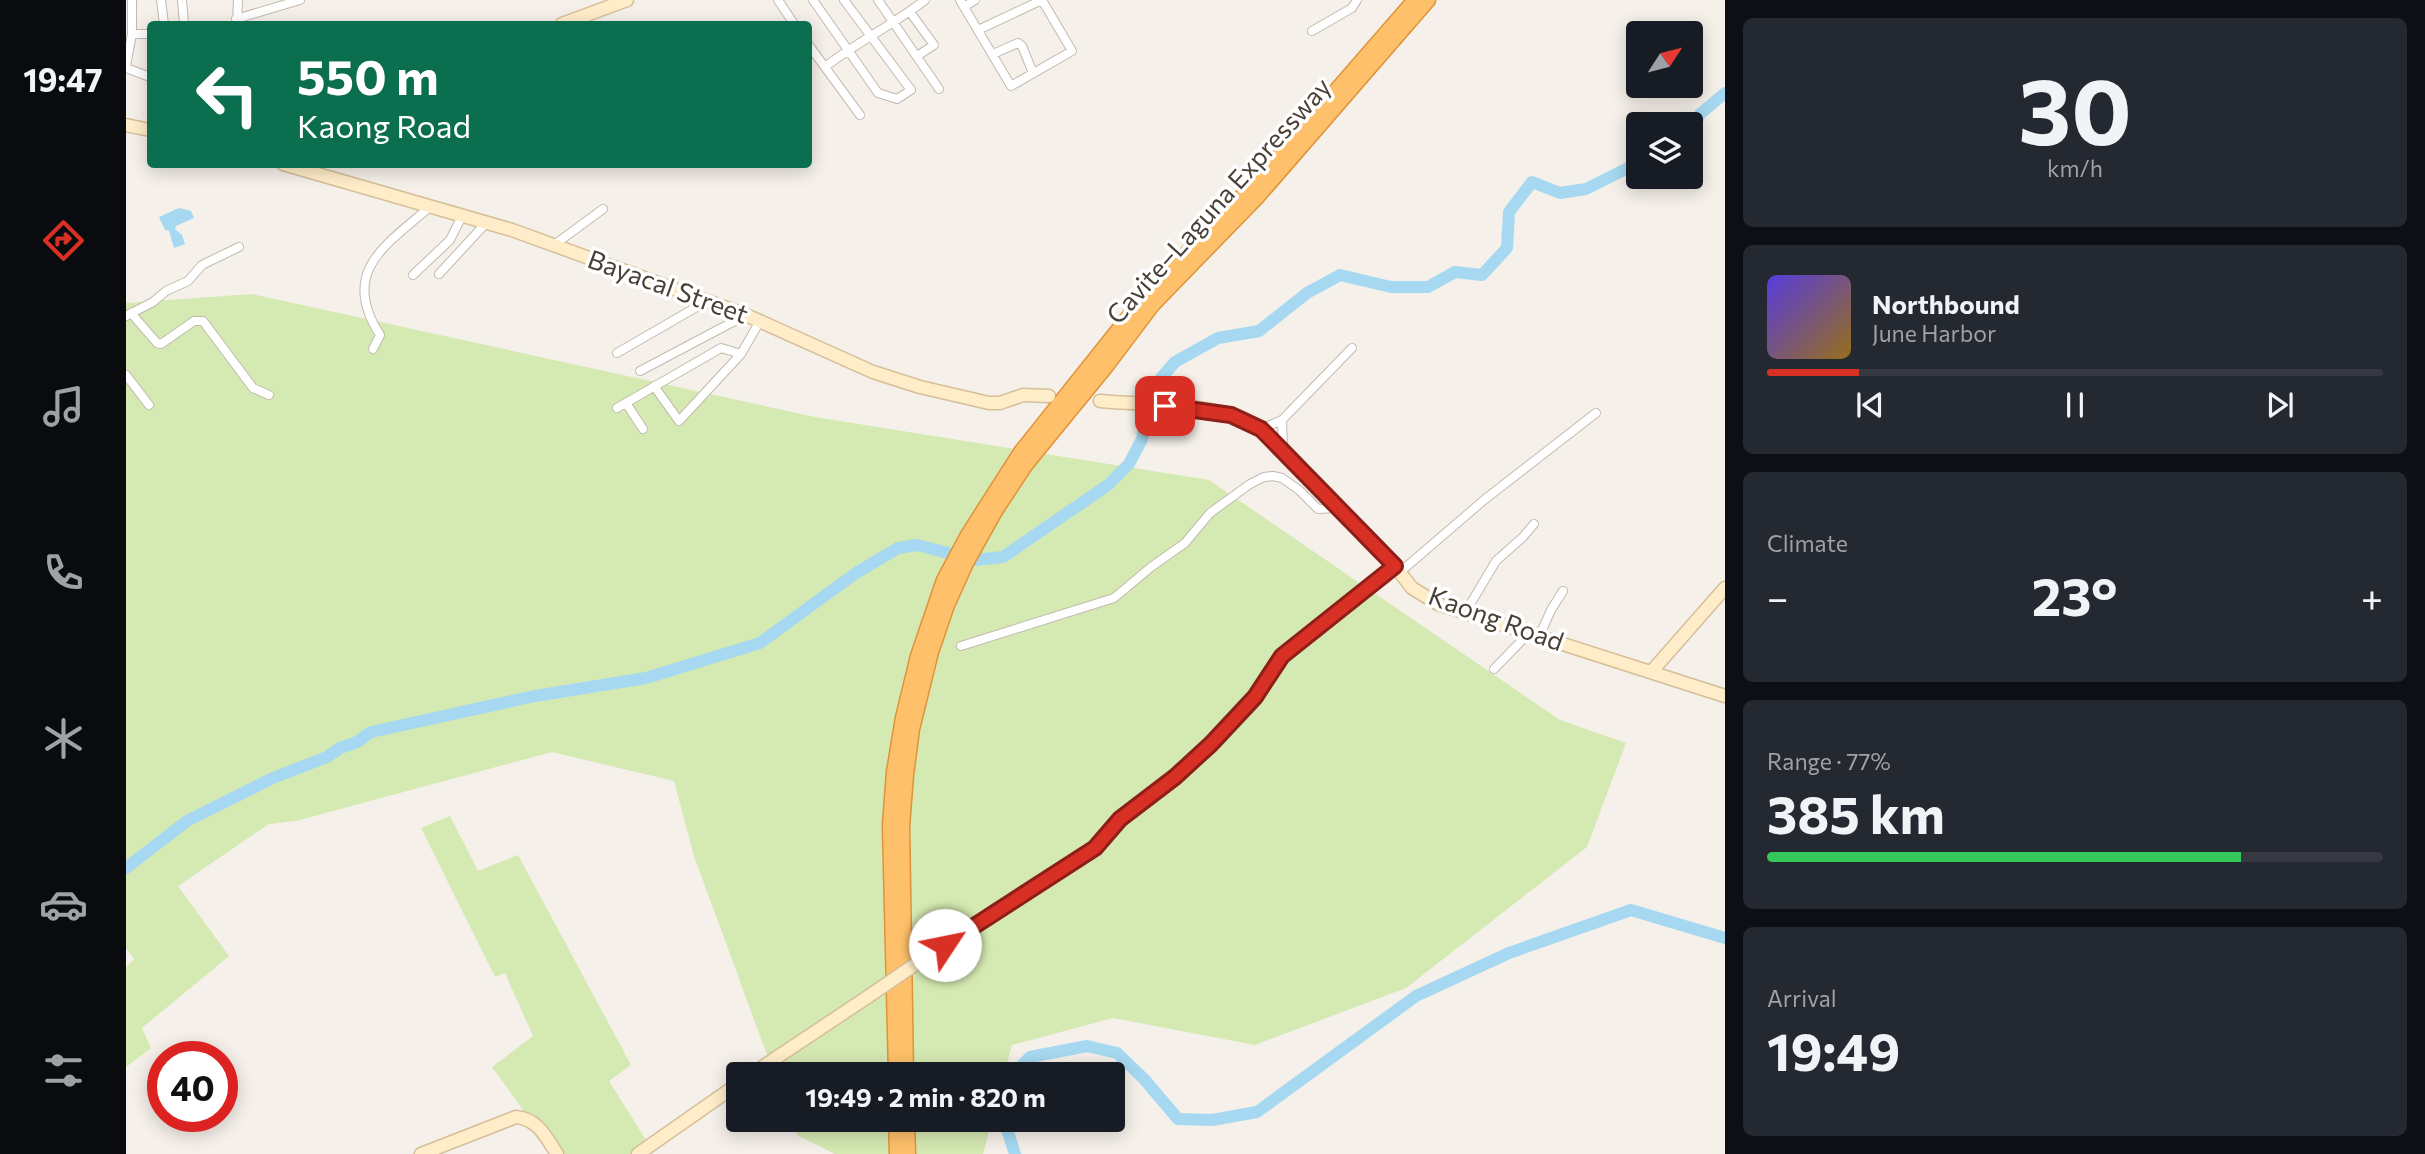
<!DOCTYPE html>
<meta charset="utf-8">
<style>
body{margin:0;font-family:Commissioner,sans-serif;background:#242831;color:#f1f3f6;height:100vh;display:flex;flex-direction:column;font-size:26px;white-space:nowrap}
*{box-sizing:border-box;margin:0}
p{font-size:23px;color:#9ea1a6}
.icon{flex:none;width:38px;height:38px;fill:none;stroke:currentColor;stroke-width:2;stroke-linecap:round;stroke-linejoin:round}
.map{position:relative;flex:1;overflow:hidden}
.details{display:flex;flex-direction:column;gap:18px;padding:18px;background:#0d0f14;width:700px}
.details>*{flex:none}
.banner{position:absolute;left:21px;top:21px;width:665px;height:147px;border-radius:7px;box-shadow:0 4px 18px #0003;background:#0b6e4f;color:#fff;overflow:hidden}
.needle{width:46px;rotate:54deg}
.fabs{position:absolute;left:1500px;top:21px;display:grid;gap:14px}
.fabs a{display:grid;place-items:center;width:77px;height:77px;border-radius:7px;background:#171b24;box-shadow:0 4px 18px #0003;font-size:35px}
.speed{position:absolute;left:21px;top:1041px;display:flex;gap:14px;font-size:35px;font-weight:700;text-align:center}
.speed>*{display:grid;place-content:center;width:91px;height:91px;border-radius:50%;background:#171b24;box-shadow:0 4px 18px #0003;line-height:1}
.speed .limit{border:10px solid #d22;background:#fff;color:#111}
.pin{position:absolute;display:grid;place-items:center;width:60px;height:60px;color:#fff;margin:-30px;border-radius:14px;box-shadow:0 4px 10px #0006}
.me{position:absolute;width:77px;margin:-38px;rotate:56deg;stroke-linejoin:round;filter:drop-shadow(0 0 5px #0008)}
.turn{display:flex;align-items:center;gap:24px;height:147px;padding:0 35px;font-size:32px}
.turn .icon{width:91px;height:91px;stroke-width:2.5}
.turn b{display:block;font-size:49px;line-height:60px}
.big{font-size:52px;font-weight:700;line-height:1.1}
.details .widget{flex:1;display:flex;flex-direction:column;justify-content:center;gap:10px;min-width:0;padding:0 24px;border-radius:10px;background:#242831}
.details .dial{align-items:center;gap:0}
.dial b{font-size:91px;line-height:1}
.song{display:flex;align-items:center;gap:21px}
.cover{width:84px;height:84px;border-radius:10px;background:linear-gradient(135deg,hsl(250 70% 55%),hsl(40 70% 35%))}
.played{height:7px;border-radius:4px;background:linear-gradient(90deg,#d93025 15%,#363941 15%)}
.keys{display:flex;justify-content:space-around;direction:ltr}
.heat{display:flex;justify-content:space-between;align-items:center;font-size:38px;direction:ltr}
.charge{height:10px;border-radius:5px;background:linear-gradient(90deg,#34c759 77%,#363941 0)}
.trip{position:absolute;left:600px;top:1062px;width:399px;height:70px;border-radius:7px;background:#171b24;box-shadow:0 4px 18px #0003;font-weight:700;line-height:70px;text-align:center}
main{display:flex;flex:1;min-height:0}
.tabs{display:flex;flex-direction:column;width:126px;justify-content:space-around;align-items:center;background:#090b0e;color:#9ea1a6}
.tabs .icon{width:49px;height:49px}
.tabs .current{color:#d93025}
.tabs b{font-size:32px;color:#f1f3f6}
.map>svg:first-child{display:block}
.green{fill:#d5e9b2}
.water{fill:#a6d9f1}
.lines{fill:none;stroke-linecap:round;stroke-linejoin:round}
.river{stroke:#a6d9f1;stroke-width:12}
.street-casing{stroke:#c3baae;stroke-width:10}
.secondary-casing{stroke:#d5bf99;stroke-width:15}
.highway-casing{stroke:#df9339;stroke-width:17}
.street{stroke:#fff;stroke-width:8}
.secondary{stroke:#ffedc9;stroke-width:12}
.highway{stroke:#fec06a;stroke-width:14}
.secondary-bridge-casing{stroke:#d5bf99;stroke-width:15;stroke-linecap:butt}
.secondary-bridge{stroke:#ffedc9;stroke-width:12}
.route-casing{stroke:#8d1f18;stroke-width:18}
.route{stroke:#d93025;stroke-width:12}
.labels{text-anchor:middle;stroke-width:7;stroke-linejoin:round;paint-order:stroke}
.street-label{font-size:26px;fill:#494037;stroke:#fff}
</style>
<main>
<nav class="tabs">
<b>19:47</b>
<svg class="icon current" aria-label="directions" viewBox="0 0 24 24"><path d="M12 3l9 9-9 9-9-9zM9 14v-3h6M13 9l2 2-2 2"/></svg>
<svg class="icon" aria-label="music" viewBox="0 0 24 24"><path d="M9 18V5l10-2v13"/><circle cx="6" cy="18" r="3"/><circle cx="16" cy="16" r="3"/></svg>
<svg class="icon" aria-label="phone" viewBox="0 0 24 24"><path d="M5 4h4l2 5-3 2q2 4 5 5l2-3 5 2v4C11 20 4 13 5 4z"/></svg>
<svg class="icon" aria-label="climate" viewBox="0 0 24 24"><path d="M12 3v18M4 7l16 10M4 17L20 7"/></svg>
<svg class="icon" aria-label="car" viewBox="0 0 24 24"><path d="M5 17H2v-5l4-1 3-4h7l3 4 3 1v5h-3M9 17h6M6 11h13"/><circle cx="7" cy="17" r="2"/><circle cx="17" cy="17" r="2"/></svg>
<svg class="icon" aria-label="filters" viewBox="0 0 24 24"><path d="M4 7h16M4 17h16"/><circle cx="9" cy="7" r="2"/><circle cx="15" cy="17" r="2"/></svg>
</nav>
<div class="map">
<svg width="1599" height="1154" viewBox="0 0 1599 1154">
<rect width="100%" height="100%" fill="#f5f0e9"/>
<path class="green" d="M126,294l563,123 394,63 351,240 66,23 -39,104 -181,141 -151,57 -142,-27 -101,27 -8,29h-230l-80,-218 -20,-75 -122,-29 -256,69 -27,3 -91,62 51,70 -87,72 9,20 -25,19v-100l8,-8 -8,-11v-645z
M324,816l28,55 40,-16 113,210 -22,16 44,70 -4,3h-94l-63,-87 41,-31 -28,-63 -10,4 -74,-149z
M665,1120h201l-9,34h-148l-38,-19z"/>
<path class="water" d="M53,208l12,3 3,7 -18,8 -1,3 7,6 3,9 -11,4 -5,-17 -4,-1 -6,-13z"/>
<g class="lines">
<path class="river" d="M1564,138l10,-24 25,-21
M0,868l61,-47 86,-43 54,-21 13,-9 17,-6 14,-10 164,-36 111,-18 114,-35 96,-70 42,-25 19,-3 58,15 28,-3 105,-72 21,-21 13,-25 12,-53 21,-24 43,-24 41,-7 48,-38 33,-18 51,12h37l27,-15 27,3 25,-27 2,-36 23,-30 28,11 26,-4 52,-26
M888,1074l16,-17 57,-11 30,7 27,26 34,40 34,1 45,-8 159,-116 93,-43 122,-43 94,28
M878,1120l11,34"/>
<defs>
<path id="street" d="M35,0l3,24
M56,0l2,24
M652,0l16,24
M687,0l65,93 19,6 14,-9 -67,-90
M752,0l61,89
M834,0l4,7 11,-7
M838,7l47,79 61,-35 -30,-51 -64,30
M784,12l24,33 -17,11
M110,19l64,-19
M111,24l1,-24
M1186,31l40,-23 5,-8
M6,34h18
M682,44l52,71
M867,54l25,-11 4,3 11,27
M0,66l6,-32v-34
M699,67c32,-25 68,-42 100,-67
M0,68l24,9
M428,245l49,-36
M313,274l48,-52
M287,275l37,-35 13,-26
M5,313l26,30 4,1 33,-23h9l50,67 16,7
M0,316l27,-14 13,-11 22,-10 14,-16 37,-18
M247,349l7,-14c-41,-64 6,-90 51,-129
M491,353l90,-52
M514,371l106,-56
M0,375l23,30
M528,386l25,35 62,-67
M500,403l17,26
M491,408l104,-60 20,6 19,-33
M1156,420l1,28
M1135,429l21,-9 70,-72
M1269,566l11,1 78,-67 112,-87
M1339,613l31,-52 27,-24 11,-13
M1413,637l12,-27 12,-19
M835,646l153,-48 37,-31 34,-24 25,-30 40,-29 14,-7 9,-1 9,2 17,12 19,19 19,-1
M1368,669l34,-35"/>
<path id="secondary" d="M436,24l65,-24
M0,125l24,5
M157,164l229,66 234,85 127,57 47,15 69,16h11l23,-8 26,1
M974,401c41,4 104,2 141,17 12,5 22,13 32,21l122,127 17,22 26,16 287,92
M1526,671l73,-83
M800,957l169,-110 25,-28 55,-42 36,-33 44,-47 27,-42 32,-23 81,-66
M626,1074l117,-78
M295,1154l95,-37c22,2 30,20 41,37
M512,1154l100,-70"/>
<path id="highway" d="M770,1074l-6,-249 4,-53 9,-54 15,-62 26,-76 24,-45 53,-83 122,-153 118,-122 154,-177
M780,1074l-4,-248 4,-51 6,-46 19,-77 16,-47 19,-42 29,-52 31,-47 81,-99 46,-61 105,-108 170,-196
M770,1120l1,34
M781,1120l1,34"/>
</defs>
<use href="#street" class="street-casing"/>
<use href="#secondary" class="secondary-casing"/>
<use href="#highway" class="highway-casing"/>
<use href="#street" class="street"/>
<use href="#secondary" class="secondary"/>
<use href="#highway" class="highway"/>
<defs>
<path id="secondary-bridge" d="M743,996l57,-39"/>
</defs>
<use href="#secondary-bridge" class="secondary-bridge-casing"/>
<use href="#secondary-bridge" class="secondary-bridge"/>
</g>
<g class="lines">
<defs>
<path id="route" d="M819,945l150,-97 25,-29 55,-42 36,-33 44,-47 27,-41 113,-90 -134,-137 -30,-14 -66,-9"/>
</defs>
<use href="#route" class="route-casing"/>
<use href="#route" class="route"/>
</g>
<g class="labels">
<g class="street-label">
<text transform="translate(1093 201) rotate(-48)" y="9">Cavite–Laguna Expressway</text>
<text transform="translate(542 287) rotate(20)" y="9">Bayacal Street</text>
<text transform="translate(1370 619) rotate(20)" y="9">Kaong Road</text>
</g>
</g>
</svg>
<div class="fabs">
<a><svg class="needle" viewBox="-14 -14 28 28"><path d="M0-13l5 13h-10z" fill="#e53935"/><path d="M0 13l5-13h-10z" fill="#9ea1a6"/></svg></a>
<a><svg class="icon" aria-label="layers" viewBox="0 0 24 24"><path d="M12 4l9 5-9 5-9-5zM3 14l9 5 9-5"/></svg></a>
</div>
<div class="speed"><div class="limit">40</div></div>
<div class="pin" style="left:1039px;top:406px;background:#d93025"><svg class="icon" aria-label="arrive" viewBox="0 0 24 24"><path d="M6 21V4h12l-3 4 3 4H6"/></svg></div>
<svg class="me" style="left:819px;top:945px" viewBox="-20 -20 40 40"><circle r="19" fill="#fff"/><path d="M0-13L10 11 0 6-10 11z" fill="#d93025"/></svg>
<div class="trip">19:49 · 2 min · 820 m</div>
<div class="banner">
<div class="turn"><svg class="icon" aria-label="left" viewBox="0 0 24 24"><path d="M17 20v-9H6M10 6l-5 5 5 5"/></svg><div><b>550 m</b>Kaong Road</div></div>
</div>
</div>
<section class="details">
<div class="widget dial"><b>30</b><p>km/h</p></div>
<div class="widget">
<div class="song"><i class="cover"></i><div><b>Northbound</b><p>June Harbor</p></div></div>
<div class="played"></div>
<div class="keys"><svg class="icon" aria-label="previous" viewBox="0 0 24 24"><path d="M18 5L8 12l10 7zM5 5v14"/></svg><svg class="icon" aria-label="pause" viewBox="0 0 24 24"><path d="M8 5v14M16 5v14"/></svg><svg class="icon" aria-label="next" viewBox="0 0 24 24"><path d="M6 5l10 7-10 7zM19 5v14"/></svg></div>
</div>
<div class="widget"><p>Climate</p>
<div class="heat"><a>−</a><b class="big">23°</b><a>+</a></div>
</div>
<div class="widget"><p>Range · 77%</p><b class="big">385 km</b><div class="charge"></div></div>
<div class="widget"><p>Arrival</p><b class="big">19:49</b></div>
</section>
</main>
